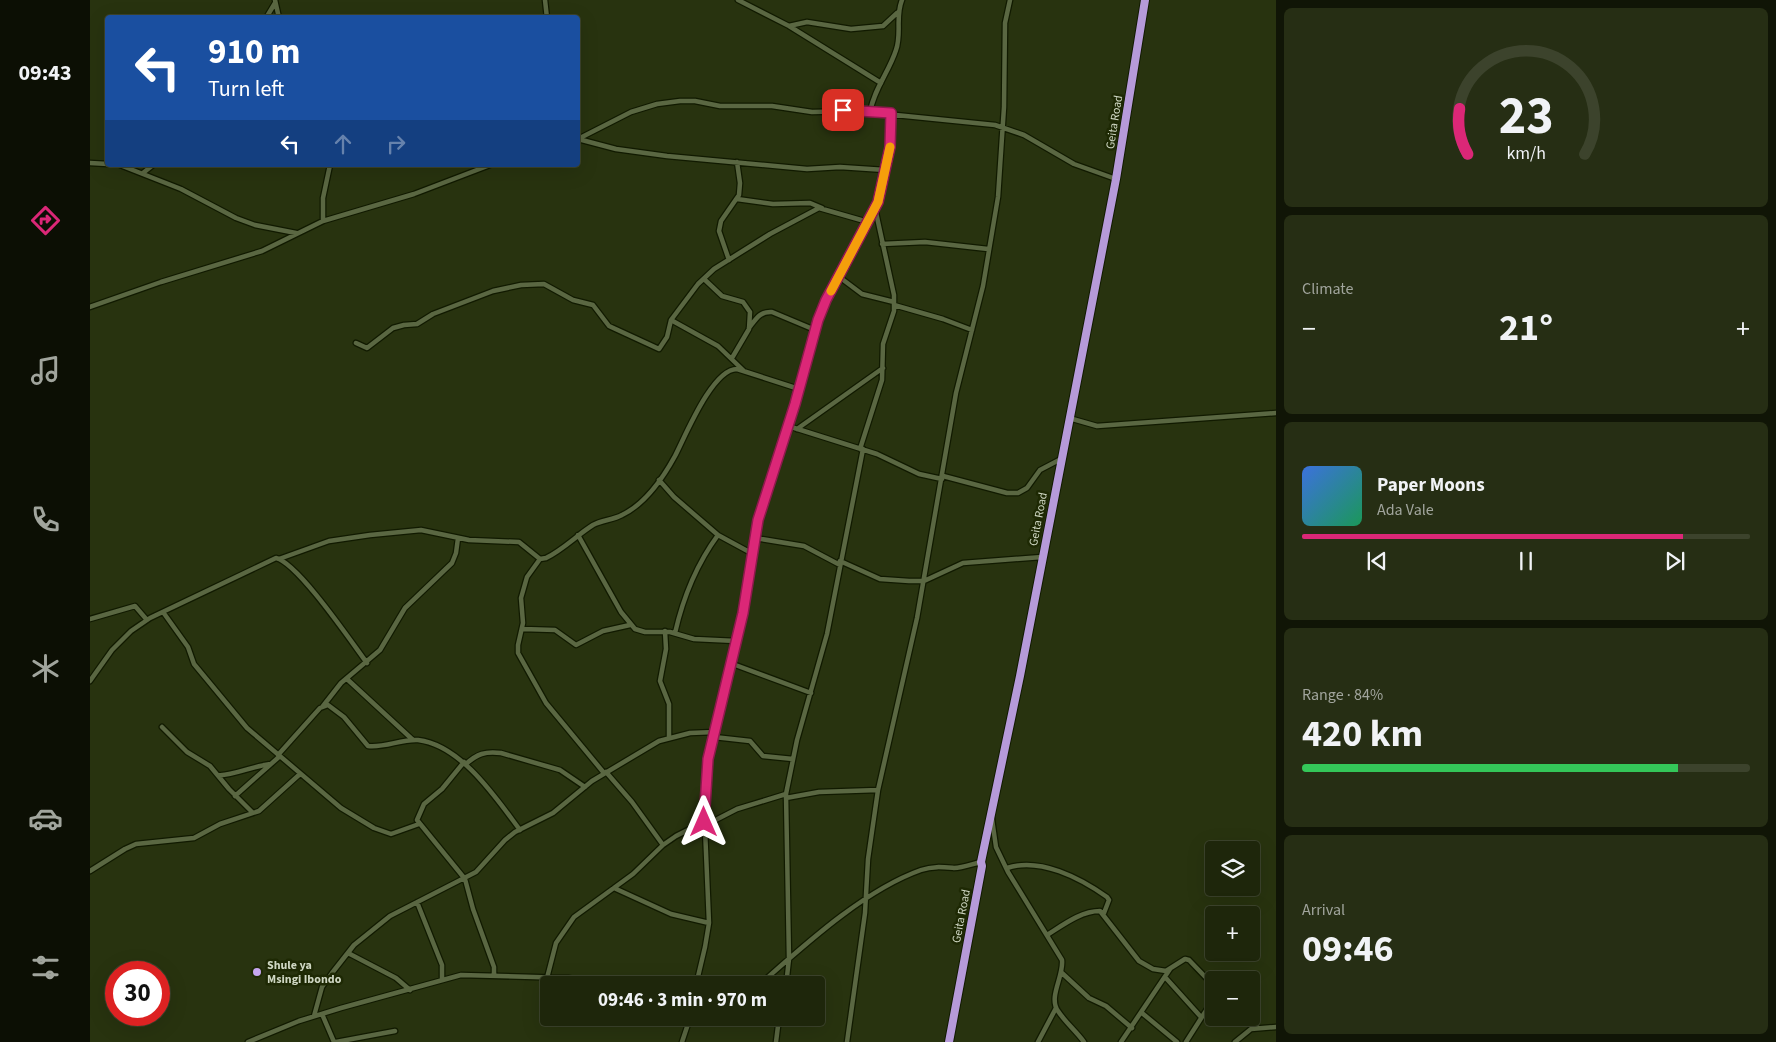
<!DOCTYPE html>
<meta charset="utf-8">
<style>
body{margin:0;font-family:"Source Sans 3",sans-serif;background:#262e14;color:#f1f3f6;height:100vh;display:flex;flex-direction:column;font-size:19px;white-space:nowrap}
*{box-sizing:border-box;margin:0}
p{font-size:16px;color:#a1a59d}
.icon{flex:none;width:28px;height:28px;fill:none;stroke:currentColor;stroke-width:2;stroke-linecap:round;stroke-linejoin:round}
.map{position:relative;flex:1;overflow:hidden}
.side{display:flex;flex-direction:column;gap:8px;padding:8px;background:#101506;width:500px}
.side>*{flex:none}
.top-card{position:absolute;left:15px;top:15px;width:475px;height:152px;border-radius:5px;box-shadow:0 5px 20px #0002,0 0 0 1px #3c432c;background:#1a4fa0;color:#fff;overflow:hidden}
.buttons{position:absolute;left:1115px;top:841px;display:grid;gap:10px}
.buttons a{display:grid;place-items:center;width:55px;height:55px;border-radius:5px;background:#1e260b;box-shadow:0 5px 20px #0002,0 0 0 1px #3c432c;font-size:25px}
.speed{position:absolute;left:15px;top:961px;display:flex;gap:10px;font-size:25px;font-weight:700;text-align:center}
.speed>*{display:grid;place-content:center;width:65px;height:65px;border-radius:50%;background:#1e260b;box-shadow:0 5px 20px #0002,0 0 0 1px #3c432c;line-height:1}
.speed .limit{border:8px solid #d22;background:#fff;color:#111}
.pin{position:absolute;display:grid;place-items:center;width:42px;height:42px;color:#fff;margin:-21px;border-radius:10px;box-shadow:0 2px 8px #0006}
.me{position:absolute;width:55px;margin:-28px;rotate:0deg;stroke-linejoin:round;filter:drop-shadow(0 0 4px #0008)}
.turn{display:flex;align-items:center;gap:18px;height:105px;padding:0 20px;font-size:22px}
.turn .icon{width:65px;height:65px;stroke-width:2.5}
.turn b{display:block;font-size:35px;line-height:42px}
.lanes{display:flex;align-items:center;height:48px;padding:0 20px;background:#0003;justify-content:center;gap:25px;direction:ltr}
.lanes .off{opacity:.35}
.big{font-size:38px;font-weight:700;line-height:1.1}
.side .card{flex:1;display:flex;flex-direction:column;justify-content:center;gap:8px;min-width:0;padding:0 18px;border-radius:8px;background:#262e14}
.side .dial{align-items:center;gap:0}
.dial svg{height:130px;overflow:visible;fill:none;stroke:#3c432c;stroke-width:7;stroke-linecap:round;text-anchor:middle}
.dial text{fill:#f1f3f6;stroke:none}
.song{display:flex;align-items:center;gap:15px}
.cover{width:60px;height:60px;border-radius:8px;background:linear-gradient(135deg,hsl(220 70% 55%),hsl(150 70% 35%))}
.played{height:5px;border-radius:2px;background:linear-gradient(90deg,#db2777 85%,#3c432c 85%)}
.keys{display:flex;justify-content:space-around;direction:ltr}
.heat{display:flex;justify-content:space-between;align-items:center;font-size:28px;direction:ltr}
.charge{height:8px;border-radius:4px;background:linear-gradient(90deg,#34c759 84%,#3c432c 0)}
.trip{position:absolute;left:450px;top:976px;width:285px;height:50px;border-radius:5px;background:#1e260b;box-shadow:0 5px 20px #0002,0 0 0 1px #3c432c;font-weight:700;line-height:50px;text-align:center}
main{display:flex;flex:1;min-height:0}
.tabs{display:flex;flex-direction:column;width:90px;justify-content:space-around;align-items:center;background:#0c0f04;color:#a1a59d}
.tabs .icon{width:35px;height:35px}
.tabs .active{color:#db2777}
.tabs b{font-size:22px;color:#f1f3f6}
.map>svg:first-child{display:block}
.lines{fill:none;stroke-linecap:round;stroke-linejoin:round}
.minor-casing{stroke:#111a00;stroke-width:7}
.trunk-casing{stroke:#111a00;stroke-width:10}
.minor{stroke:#5a6742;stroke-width:4.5}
.trunk{stroke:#b69ad9;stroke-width:8}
.route-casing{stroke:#8e194d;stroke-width:12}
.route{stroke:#db2777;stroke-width:9}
.slow{stroke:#f59e0b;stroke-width:9}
.poi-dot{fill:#c6a6f0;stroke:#1e2904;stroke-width:2}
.labels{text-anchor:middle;stroke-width:5;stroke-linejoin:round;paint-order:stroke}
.street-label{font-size:12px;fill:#cfd7c3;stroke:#1e2904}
.poi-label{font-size:12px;font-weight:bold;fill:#cfd7c3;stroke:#1e2904;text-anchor:start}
</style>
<main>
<nav class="tabs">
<b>09:43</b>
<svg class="icon active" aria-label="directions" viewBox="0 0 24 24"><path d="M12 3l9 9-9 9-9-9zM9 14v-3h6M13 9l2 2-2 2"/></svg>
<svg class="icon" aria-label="music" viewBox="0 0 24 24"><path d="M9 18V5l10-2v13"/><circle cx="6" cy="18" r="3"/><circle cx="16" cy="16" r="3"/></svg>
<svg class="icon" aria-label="phone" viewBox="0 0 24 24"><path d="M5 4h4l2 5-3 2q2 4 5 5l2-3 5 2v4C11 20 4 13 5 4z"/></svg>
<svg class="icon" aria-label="climate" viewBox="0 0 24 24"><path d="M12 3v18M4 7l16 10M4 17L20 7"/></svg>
<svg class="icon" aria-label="car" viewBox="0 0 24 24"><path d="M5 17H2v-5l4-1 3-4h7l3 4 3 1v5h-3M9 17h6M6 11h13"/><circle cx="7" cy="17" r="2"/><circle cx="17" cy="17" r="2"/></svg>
<svg class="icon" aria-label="filters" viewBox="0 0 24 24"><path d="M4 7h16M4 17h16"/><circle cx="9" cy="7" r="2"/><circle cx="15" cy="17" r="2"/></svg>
</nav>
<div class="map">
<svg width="1186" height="1042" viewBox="0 0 1186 1042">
<rect width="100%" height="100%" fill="#28330f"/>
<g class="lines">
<defs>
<path id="minor" d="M185,0l4,18
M455,0l2,18
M648,0l51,26 92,57
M176,18l9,-15
M699,26l18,-4 44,7 32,-3 14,-13
M780,112c4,-23 19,-40 26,-62 6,-17 -1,-33 6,-50
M488,139l53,-27 26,-8 23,-3h15l25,5h52l40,6 44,-1 139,14 29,10 50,29 42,15
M488,139l38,10 51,7 140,13 33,-2 45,3
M0,163l18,1
M30,165l61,24 55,29 19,7 41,8
M53,173l10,-8
M647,199l36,5 37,-1 12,5
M233,221v-23l7,-33
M792,244l43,-2 63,7
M639,260l-10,-29 2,-10 18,-26 1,-12 -3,-21
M748,276l24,18 32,8
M614,279l18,17 21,6 7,10 -1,17 -17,29
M804,305l49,14 29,11
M0,307l71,-25 101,-31 61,-30 91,-27 76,-29
M581,320l47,26 26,25
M659,328c7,-9 11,-17 23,-16l43,18
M266,343l11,5 26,-20 11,-3 13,-1 16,-10 60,-23 28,-6 23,-1 29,16 20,5 16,21 50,23 8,-12 4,-17 27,-36 16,-15 56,-35 49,-26 49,14
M979,418l28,8 179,-13
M698,426l89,28 42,20 23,5
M707,429l86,-61
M770,449l22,-69 1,-36 11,-33v-16l-19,-87
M853,476l64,17h11l9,-5 13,-18 21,-11
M569,480l15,17 44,38 35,19
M488,535l43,77 14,17 10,3h25l24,7 42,2
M665,538l49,8 36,19
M189,559l50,-18 41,-6 51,-5 48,10 50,2 21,17 6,-1c18,-9 31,-23 47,-33 9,-5 20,-5 29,-10 23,-11 41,-37 53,-59 10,-19 37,-87 62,-87l62,20
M450,559l-13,18 -6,21 2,25 -5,22v8l28,50 58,70
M750,561l40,18 29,2h15l39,-18 79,-6
M73,612l25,35 6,17 53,64 94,80 33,20 17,6 28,-10
M0,619l45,-13 12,14
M433,629l32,1 21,15 27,-14 27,-6
M575,631l1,18 -6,32 9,23v34
M585,633c8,-35 21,-68 43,-98
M640,663l81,30
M257,679l66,61
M0,681l22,-31 19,-19 19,-13 126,-60c22,5 76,85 91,105
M233,706l18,-23 39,-33 25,-42 47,-45 4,-10 2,-15
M72,727l25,25 23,14 19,23 24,24
M624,737l36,4 13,15 30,3
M188,755l42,-47 8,-3 16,12 24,29c17,2 33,-7 50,-6 43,5 78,58 102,90
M374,762l-22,27 -18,15 -7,16 48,59 8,30 21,58v9
M376,764c11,-10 19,-13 35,-11l59,17 25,17
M516,772l26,30 31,43
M128,775c11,2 38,-10 53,-11
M145,796l45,-40
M696,798l33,-6 59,-2
M902,819l4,28 12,25 54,88c2,16 -14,37 -4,51 7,11 18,20 26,31
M614,826l33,-17 49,-15
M917,868c33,-11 73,10 100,29l2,3 -5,13
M0,871l35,-22 11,-5 58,-6 26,-14 39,-13 41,-37
M524,888l57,26 38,9
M327,902l25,63v15
M957,935c16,-10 34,-24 53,-24l39,50 14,8 13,2 19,-12 4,1 25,26
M258,953l48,25 14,12
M972,973l27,25 17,8 26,22
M1075,977l36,40
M457,978l9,-35 18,-26 59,-43 30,-29 13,-9 28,-14
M606,985l9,-38 4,-24 -5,-118 5,-46 34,-146 15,-93 37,-116 23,-84 8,-20 52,-98 12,-55 1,-34
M665,985l12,-7c43,-38 100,-89 154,-108 12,-4 21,-3 33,-2 9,0 18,-4 27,-6
M696,985l3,-26 -3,-165 11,-54 30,-106 36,-185
M1052,1013l35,29
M232,1014l12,28
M224,1016l8,-29 10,-14 22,-28 36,-29 86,-44 29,-32 10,-8 38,-19 39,-32 67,-40 31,-8 25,-1
M1158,1018l9,9
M158,1042l51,-21 42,-13 120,-33 107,3 50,7
M246,1042l59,-11
M592,1042l8,-24
M686,1042l3,-24
M757,1042l18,-129 3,-54 10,-69 39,-172 39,-225 27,-107 15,-89 6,-90 1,-84 5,-23
M948,1042l18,-34
M1031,1042l49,-73
M1096,1042l28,-44
M1145,1042l16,-13 25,-2"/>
<path id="trunk" d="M859,1042l33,-176 -1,-4 39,-186 96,-497 29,-179"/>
</defs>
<use href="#minor" class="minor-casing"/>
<use href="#trunk" class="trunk-casing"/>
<use href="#minor" class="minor"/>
<use href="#trunk" class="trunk"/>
</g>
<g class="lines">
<defs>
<path id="route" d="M614,822l4,-63 35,-146 15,-93 37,-116 23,-84 8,-20 52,-98 12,-55 1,-34 -48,-3"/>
</defs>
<use href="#route" class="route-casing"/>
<use href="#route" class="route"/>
<path class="slow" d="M741,291l47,-89 12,-55"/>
</g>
<circle class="poi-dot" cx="167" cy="972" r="5"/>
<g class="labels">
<g class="street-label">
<text transform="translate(1024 122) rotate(-81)" y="4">Geita Road</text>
<text transform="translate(948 519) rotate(-79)" y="4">Geita Road</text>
<text transform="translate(871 916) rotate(-79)" y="4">Geita Road</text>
</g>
<g class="poi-label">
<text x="177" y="969">Shule ya<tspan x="177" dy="14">Msingi Ibondo</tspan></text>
</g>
</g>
</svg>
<div class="buttons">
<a><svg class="icon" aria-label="layers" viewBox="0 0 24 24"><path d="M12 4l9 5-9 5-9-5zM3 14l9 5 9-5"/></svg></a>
<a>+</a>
<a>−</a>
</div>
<div class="speed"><div class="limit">30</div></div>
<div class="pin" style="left:753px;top:110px;background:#d93025"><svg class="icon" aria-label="arrive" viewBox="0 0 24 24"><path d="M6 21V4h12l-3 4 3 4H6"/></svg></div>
<svg class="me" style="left:614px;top:822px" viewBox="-20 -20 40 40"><path d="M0-17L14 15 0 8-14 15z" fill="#db2777" stroke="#fff" stroke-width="4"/></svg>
<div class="trip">09:46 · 3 min · 970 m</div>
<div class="top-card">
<div class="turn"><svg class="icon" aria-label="left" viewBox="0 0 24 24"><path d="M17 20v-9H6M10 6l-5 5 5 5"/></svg><div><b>910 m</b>Turn left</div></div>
<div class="lanes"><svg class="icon" aria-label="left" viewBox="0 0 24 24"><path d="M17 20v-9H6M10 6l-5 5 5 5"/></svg><svg class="icon off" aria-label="ahead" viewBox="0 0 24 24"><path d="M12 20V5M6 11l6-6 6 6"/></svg><svg class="icon off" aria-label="right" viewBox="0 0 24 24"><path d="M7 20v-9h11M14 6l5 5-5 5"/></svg></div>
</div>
</div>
<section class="side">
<div class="card dial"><svg viewBox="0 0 100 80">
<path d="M14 69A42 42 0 1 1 86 69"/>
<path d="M14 69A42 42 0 0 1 9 41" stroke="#db2777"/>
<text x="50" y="56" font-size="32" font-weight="700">23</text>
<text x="50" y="72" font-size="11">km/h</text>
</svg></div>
<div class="card"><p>Climate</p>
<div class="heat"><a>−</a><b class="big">21°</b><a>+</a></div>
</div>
<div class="card">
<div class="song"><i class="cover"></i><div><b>Paper Moons</b><p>Ada Vale</p></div></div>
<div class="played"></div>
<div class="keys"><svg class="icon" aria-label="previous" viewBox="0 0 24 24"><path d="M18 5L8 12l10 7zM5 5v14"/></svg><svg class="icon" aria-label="pause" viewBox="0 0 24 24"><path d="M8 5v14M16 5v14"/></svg><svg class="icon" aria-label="next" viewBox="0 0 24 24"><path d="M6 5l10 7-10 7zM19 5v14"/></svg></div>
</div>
<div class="card"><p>Range · 84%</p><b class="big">420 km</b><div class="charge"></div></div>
<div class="card"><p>Arrival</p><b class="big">09:46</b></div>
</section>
</main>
